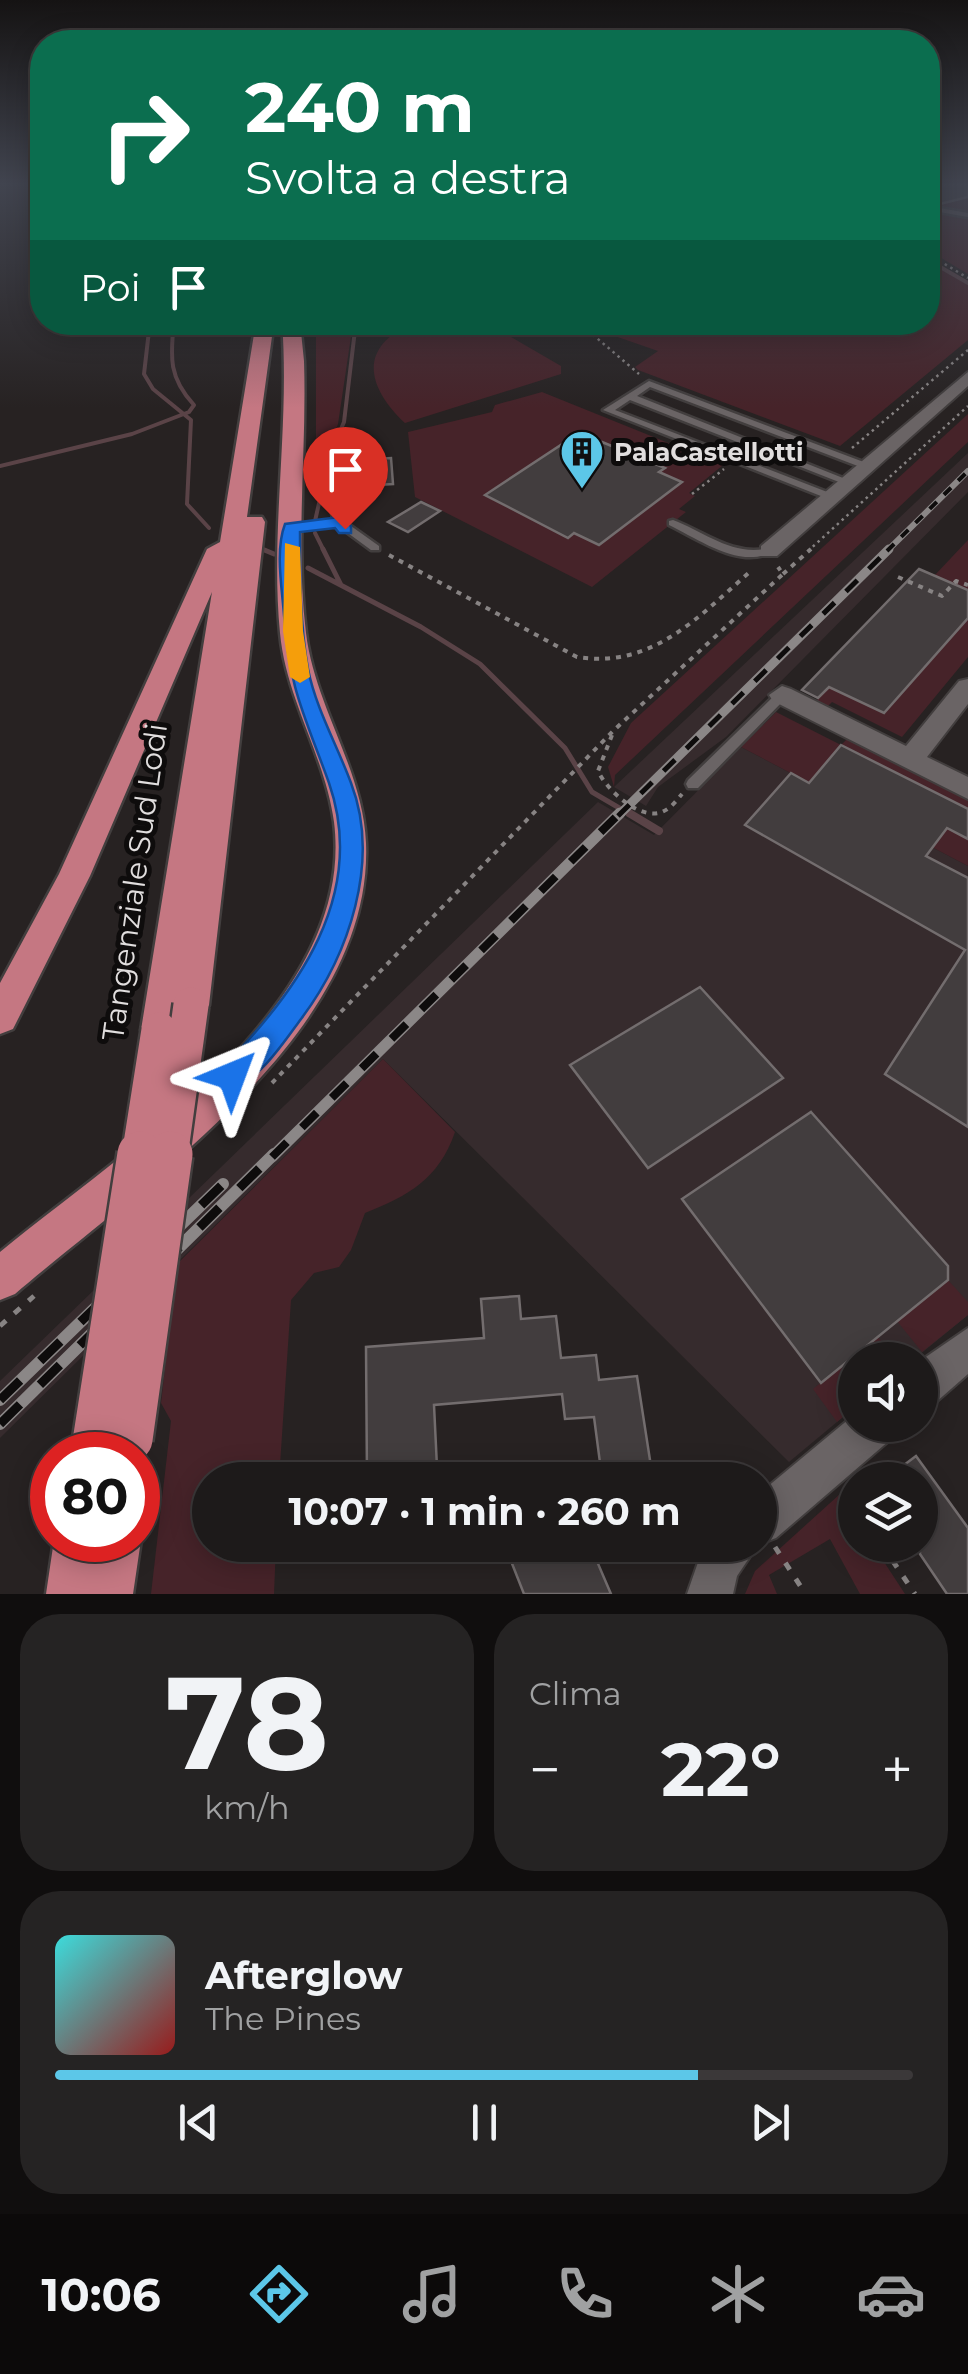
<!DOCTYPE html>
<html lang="it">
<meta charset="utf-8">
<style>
body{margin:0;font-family:Montserrat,sans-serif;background:#252323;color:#f1f3f6;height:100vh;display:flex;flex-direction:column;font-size:38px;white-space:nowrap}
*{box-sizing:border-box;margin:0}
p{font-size:32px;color:#a0a1a2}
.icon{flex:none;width:55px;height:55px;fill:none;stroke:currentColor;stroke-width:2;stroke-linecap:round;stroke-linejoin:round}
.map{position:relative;height:1594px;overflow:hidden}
.sheet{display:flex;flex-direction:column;gap:20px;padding:20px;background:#100e0e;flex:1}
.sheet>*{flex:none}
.guide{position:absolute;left:30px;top:30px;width:910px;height:305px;border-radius:40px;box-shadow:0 5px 25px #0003,0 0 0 2px #3b3839;background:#0b6e4f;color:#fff;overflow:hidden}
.fabs{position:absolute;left:838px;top:1342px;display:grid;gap:20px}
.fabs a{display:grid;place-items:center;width:100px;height:100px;border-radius:50%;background:#1d1a1a;box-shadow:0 5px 25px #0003,0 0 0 2px #3b3839;font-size:50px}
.speed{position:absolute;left:30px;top:1432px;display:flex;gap:20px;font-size:50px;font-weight:700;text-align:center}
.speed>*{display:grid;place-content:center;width:130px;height:130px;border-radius:50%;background:#1d1a1a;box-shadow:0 5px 25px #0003,0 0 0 2px #3b3839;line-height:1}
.speed .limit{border:15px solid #d22;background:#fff;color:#111}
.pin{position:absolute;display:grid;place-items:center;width:85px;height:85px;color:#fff;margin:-102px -42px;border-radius:50% 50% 50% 0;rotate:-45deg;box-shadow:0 0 10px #0007}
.pin .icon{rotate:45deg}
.me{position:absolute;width:110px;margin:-55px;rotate:44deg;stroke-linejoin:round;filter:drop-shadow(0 0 8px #0008)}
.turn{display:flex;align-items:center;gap:35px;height:210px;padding:0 50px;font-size:45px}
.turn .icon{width:130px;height:130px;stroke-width:2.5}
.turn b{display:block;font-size:70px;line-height:85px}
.then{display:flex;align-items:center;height:95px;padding:0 50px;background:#0003;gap:20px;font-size:38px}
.big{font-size:75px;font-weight:700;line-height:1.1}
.sheet .card{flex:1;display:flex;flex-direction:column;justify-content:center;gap:15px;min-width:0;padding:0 35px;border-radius:40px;background:#252323}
.sheet .dial{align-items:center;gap:0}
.dial b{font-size:130px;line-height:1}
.song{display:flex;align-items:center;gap:30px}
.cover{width:120px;height:120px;border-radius:15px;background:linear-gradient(135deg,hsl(180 70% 55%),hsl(0 70% 35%))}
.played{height:10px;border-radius:5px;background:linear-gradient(90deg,#5cc7e8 75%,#3b3839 75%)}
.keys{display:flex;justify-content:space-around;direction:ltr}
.heat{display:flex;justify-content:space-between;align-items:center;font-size:55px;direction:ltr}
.sheet .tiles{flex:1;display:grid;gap:20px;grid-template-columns:1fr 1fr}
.card:last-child{grid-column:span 2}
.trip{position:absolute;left:192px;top:1462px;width:585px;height:100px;border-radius:50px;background:#1d1a1a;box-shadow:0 5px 25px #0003,0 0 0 2px #3b3839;font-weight:700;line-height:100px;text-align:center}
.menu{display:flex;height:160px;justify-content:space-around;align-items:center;background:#0c0a0a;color:#a0a1a2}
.menu .icon{width:70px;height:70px}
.menu .on{color:#5cc7e8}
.menu b{font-size:45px;color:#f1f3f6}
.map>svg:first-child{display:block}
.built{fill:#362b2d}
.green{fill:#462329}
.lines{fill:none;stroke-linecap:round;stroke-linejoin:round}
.stream-far2{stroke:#5a4347;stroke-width:4}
.stream-far1{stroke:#5a4347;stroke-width:5}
.stream{stroke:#5a4347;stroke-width:8}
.building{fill:#423d3e;stroke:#736d6e;stroke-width:2.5}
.lane-casing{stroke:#423e3e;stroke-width:5}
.street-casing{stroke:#423e3e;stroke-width:4}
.highway-casing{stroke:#423e3e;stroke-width:5}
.path-far2{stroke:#878383;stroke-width:2.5;stroke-dasharray:2.5 4;stroke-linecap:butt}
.path-far1{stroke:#878383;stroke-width:4;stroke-dasharray:5 6;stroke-linecap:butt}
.path{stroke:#878383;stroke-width:5;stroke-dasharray:8 11;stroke-linecap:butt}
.lane{fill:#6a6465;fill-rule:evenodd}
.street{fill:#6a6465;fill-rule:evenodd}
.highway{fill:#c57782;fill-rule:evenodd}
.rail-far3-casing{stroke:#8b8787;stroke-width:6}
.rail-far2-casing{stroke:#8b8787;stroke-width:9}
.rail-far1-casing{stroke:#8b8787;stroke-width:11}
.rail-casing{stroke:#8b8787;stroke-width:12}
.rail-far3{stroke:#0e0c0c;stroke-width:4;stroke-dasharray:10;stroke-linecap:butt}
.rail-far2{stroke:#0e0c0c;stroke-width:5;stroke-dasharray:16;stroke-linecap:butt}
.rail-far1{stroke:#0e0c0c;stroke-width:8;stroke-dasharray:21;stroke-linecap:butt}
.rail{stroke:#0e0c0c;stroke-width:9;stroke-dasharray:28;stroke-linecap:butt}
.highway-bridge-far1-casing{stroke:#423e3e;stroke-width:40;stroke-linecap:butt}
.highway-bridge-casing{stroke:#423e3e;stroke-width:50;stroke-linecap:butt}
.highway-bridge-far1{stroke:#c57782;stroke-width:35}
.highway-bridge{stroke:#c57782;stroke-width:45}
.route{fill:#1a73e8;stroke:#114b97;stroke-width:2.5}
.slow{fill:#f59e0b}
.labels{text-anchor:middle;stroke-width:10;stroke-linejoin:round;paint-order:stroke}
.far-poi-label{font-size:25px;font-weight:bold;fill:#e1dede;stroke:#0e0c0c;text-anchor:start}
.street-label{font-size:30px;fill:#e1dede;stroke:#0e0c0c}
</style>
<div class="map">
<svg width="968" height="1594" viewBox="0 0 968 1594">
<rect width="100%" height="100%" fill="#272222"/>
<path class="built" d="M968,453v39l-242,245 -68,50 -12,19 -32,-19z
M741,747l227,119v449l-55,45h-58v47l-66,55 -406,-403 -383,379v-57l598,-579 56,33z"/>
<path class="green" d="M952,197h16v77l-40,-24v-50z
M928,262l40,23v55l-128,106 -202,-76 -3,-3 23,-16 -72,-25 7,-4h335z
M316,323h37l-15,101 -13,33h-9z
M413,323h74l74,43v8l-156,49c-39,-37 -47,-76 8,-100z
M542,392l181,73 -34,28 6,3 -16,13 7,3 -94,75 -177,-90 -7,-65 84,-20 3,-7z
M968,414v28l-353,333 -1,12 -6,-20 23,-44z
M968,540v117l-66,80 -70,-35 -7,7 -32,-16 24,7z
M776,712l65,33 7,-7 120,61v10l-126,-64 -17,19 143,75v27l-227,-119z
M383,1059l72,73c-16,47 -47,64 -90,81l-14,37 -12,17 -25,6 -23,27 -12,180h-69v65h66l-2,49h-123l20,-173 -10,-18 16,-139z
M948,1280l20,22v13l-46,37 -25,-31z
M878,1337l18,23h-41v47l-18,15 -24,-33z
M840,1494l15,24v27h18l32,49h-45l-30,-55 -61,36 8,19h-32l10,-23z"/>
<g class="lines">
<path class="stream-far2" d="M928,260l40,23
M150,322l-6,52 9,15 38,31 -4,84 22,24
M0,466l132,-32 57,-22 5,-7c-25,-27 -24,-47 -20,-83
M315,521l15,-66 14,-33 11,-92 6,-8
M315,533l9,18
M262,549l5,2"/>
<path class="stream-far1" d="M262,549l12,5
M323,549l18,36
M308,568l113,59 59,37 85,84 27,44 41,24"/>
<path class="stream" d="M629,813l30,18"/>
</g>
<path class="building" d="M928,185h40v12l-28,7 -12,-5z
M573,437l22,9 7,-4 63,26 -6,4 23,10 -83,63 -25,-12 -6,5 -83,-43z
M391,458l2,26 -33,2 -2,-26z
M421,502l19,9 -32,21 -20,-10z
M919,569l49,21v28l-84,95 -55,-26 -11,11 -16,-8z
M841,745l127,64v30l-21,-11 -21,28 42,22v249l-83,-53 80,-124 -220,-125 46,-52 18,10z
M700,987l83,91 -135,90 -78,-103z
M811,1112l137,154v14l-127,103 -139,-184z
M519,1296l2,23 35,-3 5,42 35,-3 3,25 38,-4 15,97 -50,5 -8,-61 -29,2 -3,-25 -128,11 3,62 -9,1v12h-61l-1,-133 118,-9 -3,-39z
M916,1456l52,72v66h-21l-27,-40v-74h-36z
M539,1545h51l21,49h-87l-13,-33z"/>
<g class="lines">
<defs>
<path id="lane" d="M928,206l40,7v4l-40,-7z
M649,381l220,83 2,2 -8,2 -213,-81 -13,9 216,86 -9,2 -214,-84 -15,10 220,85v4l-4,1 -228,-90z
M347,465l5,3 -11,38 3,15 35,25v4h-8l-34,-25 -46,6 -5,-3 5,-3 42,-5 -2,-14 11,-38z
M673,520c32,12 60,37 96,28l5,3c-33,19 -74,-11 -105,-26v-4z
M782,691l4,1 2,3 -2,3 -88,90h-10l-2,-4 2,-4 90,-88z"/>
<path id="street" d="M968,372v14l-191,170h-16v-10z
M968,679v25l-41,53 41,20v22l-195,-98 -4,-6 13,-9 9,3 115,57 53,-65z
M968,1328v46l-33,29 -15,6v-48z
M855,1414v11h41l-6,15 -114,98 -16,6v-51z
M704,1545h54l-21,31 -4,18h-46z"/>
<path id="highway" d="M256,322h18l-27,195h15l3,5 -56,483 -6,11 -12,4 -12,-4 -7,25 -13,5 -13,-5 -5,-11 71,-438 -122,284 -77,153 -13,5v-51l59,-109 148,-325 13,-7z
M282,322h18l4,39c3,90 -9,182 2,272 9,74 57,136 60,210 8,189 -223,341 -351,451l-15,6v-48c123,-102 357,-246 334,-430 -9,-66 -48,-123 -54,-189 -10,-103 10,-207 2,-311z
M138,1533l3,7 -8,54h-87l8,-54h84z"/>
</defs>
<use href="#lane" class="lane-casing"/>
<use href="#street" class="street-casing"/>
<use href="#highway" class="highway-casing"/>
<path class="path-far2" d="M928,254l40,24
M578,322l61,52
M852,448l116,-98
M692,494l32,-25
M808,551l160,-145"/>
<path class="path-far1" d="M389,555l188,102c76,12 122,-41 175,-87
M783,574l28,-25
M898,577l44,19 14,-15 12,4
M612,735l-14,36c8,18 43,52 66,40 7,-3 13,-11 18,-17
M272,1083l341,-352 170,-157 -5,-7"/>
<path class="path" d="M0,1326l34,-30
M847,1491l8,13
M882,1545l33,49
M775,1547l30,46"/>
<use href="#lane" class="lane"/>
<use href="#street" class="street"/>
<use href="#highway" class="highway"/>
<defs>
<path id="rail-far3" d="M887,551l81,-80"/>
<path id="rail-far2" d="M618,816l271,-267"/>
<path id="rail-far1" d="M272,1157l348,-344"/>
<path id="rail" d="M0,1400l223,-216
M0,1424l274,-270"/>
</defs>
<use href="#rail-far3" class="rail-far3-casing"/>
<use href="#rail-far2" class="rail-far2-casing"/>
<use href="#rail-far1" class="rail-far1-casing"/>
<use href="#rail" class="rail-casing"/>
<use href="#rail-far3" class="rail-far3"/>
<use href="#rail-far2" class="rail-far2"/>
<use href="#rail-far1" class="rail-far1"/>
<use href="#rail" class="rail"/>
<defs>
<path id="highway-bridge-far1" d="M139,1157l20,-127
M170,1157l21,-152"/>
<path id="highway-bridge" d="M130,1439l40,-285
M93,1455l47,-301"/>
</defs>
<use href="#highway-bridge-far1" class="highway-bridge-far1-casing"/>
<use href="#highway-bridge" class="highway-bridge-casing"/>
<use href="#highway-bridge-far1" class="highway-bridge-far1"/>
<use href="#highway-bridge" class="highway-bridge"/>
</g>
<linearGradient id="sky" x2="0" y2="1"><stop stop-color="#151313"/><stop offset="0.45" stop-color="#41444f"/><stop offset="1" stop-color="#41444f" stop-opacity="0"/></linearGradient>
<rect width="968" height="408" fill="url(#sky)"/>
<path class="route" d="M339,517l12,9v7h-12l-4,-5 -35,4c0,45 0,93 8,137 8,40 29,76 43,114 30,78 -2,172 -50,236 -17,23 -41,60 -69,70l-9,-4 -5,-9 5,-9c74,-75 145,-172 106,-284 -24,-67 -40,-94 -45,-168 -2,-27 -9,-65 1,-91z"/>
<path class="slow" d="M285,543l15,4 3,84 7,46 -10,6 -10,-6 -7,-46z"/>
<defs>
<symbol id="building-pin" viewBox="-11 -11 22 30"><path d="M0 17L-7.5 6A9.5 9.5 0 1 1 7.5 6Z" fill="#5cc7e8" stroke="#0e0c0c"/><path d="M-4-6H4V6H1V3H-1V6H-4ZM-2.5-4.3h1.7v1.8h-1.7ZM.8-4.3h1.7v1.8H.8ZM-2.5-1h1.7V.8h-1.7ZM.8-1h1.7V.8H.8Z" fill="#111"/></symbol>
</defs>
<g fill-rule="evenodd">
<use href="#building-pin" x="557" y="427" width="50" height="68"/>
</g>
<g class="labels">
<g class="far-poi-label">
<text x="614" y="461">PalaCastellotti</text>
</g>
<g class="street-label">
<text transform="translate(135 882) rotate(-82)" y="10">Tangenziale Sud Lodi</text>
</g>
</g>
</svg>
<div class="fabs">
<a><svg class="icon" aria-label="sound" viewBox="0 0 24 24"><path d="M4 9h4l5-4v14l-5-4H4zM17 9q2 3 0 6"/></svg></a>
<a><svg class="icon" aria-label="layers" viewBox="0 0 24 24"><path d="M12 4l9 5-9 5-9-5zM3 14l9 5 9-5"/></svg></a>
</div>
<div class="speed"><div class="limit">80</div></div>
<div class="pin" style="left:345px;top:529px;background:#d93025"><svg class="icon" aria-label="arrive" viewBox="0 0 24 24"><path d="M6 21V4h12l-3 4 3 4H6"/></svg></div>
<svg class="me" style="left:232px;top:1076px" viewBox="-20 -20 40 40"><path d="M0-17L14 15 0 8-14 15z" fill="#1a73e8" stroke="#fff" stroke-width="4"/></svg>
<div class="trip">10:07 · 1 min · 260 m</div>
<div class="guide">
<div class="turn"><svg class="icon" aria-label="right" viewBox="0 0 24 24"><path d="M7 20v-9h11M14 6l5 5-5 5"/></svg><div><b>240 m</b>Svolta a destra</div></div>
<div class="then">Poi<svg class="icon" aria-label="arrive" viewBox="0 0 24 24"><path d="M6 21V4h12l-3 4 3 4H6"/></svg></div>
</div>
</div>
<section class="sheet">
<div class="tiles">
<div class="card dial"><b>78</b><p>km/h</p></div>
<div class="card"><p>Clima</p>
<div class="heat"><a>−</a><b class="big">22°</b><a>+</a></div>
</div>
<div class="card">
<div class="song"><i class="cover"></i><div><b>Afterglow</b><p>The Pines</p></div></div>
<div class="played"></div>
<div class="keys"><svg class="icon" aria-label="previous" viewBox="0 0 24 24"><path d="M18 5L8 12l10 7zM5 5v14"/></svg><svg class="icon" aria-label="pause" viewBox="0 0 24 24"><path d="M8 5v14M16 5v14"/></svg><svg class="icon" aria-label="next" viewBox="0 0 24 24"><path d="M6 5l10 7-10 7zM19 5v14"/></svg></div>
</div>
</div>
</section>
<nav class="menu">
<b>10:06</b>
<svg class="icon on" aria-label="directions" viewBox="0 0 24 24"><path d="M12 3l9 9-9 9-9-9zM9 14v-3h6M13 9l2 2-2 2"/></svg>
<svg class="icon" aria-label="music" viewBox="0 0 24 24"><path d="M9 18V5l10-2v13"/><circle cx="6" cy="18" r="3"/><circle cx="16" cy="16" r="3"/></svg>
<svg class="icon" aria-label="phone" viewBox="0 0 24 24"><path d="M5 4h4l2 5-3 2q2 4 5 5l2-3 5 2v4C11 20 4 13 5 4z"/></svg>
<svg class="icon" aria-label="climate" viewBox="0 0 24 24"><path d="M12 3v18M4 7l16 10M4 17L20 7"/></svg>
<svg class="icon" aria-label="car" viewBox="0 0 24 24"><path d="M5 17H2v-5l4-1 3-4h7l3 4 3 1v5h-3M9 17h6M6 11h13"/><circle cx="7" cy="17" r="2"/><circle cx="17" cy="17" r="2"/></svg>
</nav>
